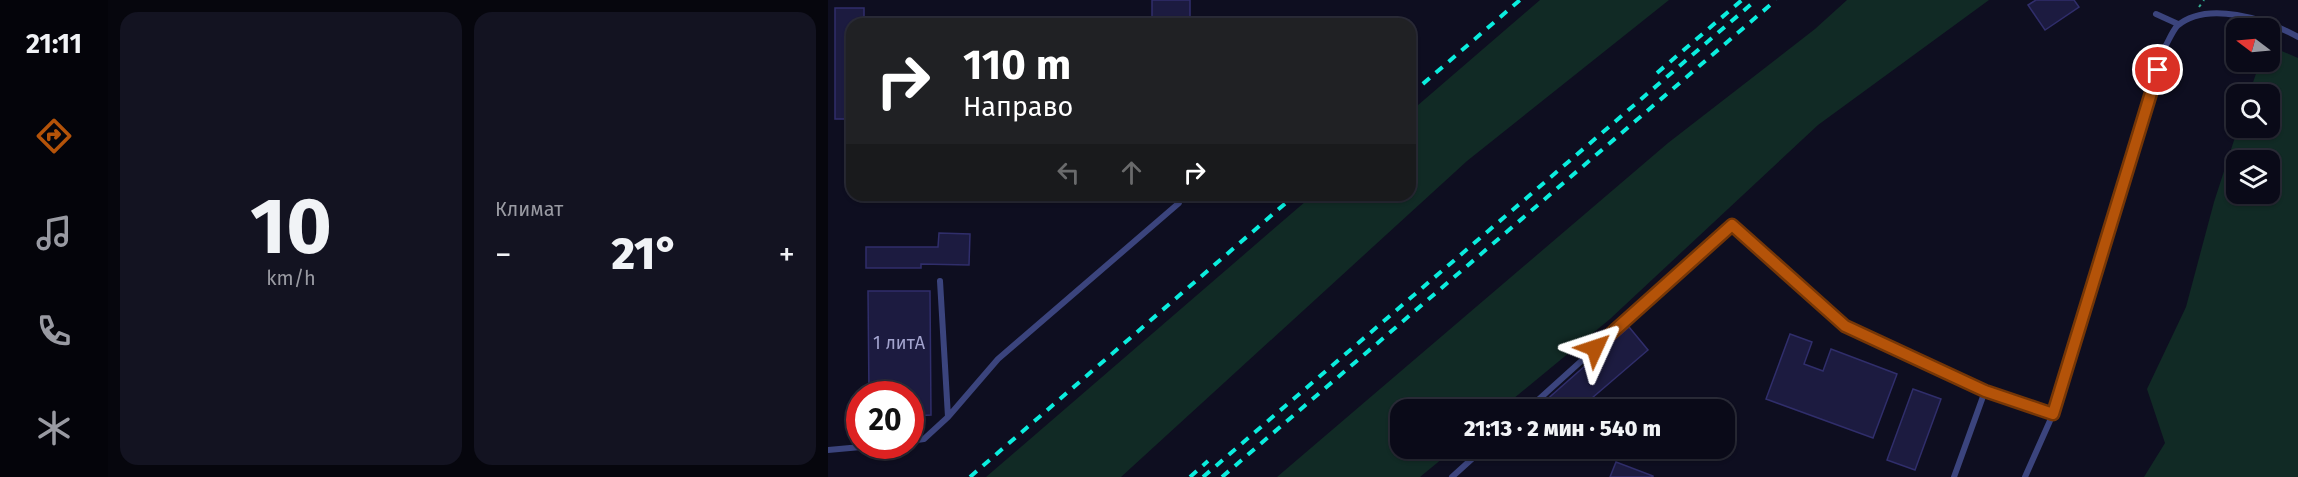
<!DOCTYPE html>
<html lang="ru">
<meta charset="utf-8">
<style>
body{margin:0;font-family:"Fira Sans",sans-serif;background:#131321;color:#f1f3f6;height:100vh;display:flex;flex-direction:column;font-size:22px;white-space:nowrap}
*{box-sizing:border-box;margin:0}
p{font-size:20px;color:#999aa2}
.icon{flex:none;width:33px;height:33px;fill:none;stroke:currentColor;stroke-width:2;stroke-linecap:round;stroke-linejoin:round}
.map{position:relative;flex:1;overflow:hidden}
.sheet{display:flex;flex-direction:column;gap:12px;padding:12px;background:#06060d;width:720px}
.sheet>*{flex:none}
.guide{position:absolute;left:18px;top:18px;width:570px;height:183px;border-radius:18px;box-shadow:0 2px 4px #0004,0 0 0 2px #2a2b37;background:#202124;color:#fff;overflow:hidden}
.needle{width:39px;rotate:286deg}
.tools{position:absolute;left:1398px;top:18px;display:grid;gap:12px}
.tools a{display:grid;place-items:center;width:54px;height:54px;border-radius:12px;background:#0a0a18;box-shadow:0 2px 4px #0004,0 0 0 2px #2a2b37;font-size:30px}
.speed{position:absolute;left:18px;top:381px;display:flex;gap:12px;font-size:30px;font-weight:700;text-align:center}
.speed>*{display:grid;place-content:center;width:78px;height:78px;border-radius:50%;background:#0a0a18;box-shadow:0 2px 4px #0004,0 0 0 2px #2a2b37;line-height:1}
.speed .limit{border:9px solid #d22;background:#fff;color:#111}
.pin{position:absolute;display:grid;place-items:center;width:51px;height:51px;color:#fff;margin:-26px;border:3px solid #fff;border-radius:50%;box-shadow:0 2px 6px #0007}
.me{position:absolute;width:66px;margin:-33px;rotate:48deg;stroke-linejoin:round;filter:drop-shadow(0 0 4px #0008)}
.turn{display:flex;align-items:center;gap:21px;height:126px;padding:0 18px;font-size:27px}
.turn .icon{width:78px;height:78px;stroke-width:2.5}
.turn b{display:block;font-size:42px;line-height:51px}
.lanes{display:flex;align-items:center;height:57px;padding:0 18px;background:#0003;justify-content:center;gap:30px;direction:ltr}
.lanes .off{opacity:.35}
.big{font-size:45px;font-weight:800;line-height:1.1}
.sheet .widget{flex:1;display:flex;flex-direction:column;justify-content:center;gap:9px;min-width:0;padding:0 21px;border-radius:18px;background:#131321}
.sheet .dial{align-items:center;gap:0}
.dial b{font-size:78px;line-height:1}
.heat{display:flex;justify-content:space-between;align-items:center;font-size:33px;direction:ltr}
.sheet .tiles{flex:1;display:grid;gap:12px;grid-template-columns:repeat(2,1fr)}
.trip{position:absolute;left:562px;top:399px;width:345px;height:60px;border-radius:18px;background:#0a0a18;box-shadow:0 2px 4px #0004,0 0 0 2px #2a2b37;font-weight:800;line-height:60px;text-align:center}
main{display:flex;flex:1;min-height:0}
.tabs{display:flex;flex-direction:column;width:108px;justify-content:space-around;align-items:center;background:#04040a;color:#999aa2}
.tabs .icon{width:42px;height:42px}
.tabs .on{color:#b45309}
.tabs b{font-size:27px;color:#f1f3f6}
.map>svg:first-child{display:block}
.green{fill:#112a25;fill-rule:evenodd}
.building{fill:#1c1b40;stroke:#302e6b;stroke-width:1.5}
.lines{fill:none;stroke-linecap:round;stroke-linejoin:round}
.path{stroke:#34ad91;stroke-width:2;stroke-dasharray:3 4.5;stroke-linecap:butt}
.lane{stroke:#3b447d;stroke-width:6}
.rail{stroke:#0bedde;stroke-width:4;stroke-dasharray:9 8;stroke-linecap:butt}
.route-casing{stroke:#753606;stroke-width:15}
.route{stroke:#b45309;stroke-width:10}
.labels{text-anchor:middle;stroke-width:6;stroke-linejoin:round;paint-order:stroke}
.number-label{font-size:18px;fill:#a3a4ce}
</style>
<main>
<nav class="tabs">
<b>21:11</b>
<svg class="icon on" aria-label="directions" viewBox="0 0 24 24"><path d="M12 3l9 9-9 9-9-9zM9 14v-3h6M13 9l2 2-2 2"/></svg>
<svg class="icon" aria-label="music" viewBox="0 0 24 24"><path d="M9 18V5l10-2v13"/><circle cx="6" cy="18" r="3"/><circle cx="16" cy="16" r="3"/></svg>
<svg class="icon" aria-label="phone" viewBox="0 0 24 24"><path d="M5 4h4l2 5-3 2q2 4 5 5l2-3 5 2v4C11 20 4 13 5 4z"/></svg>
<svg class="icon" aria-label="climate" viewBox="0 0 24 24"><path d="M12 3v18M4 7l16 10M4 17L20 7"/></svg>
</nav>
<section class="sheet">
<div class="tiles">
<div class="widget dial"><b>10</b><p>km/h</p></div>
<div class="widget"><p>Климат</p>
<div class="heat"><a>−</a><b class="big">21°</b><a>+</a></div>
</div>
</div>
</section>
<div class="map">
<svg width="1470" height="477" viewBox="0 0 1470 477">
<rect width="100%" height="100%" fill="#0e0e20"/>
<path class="green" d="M712,0h129l-202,161 -346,316h-135l327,-282h97v-83z
M1019,0h142l-171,125 -208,194 -109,90 -100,1v38l53,1 -34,28h-143l391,-334 147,-114z
M1442,46l28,12v419h-154l21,-34 -18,-54 39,-82 28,-105 24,-74h32v-34h-21l11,-32h10zM1408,160h34v34h-34z"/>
<path class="building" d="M324,0h38v24h-38z
M1208,0h38l5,7 -34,23 -17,-25z
M7,8h29v16h-12v95h-17z
M111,233l31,1 -1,31 -48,-1v4h-55v-21h72z
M40,291h62l1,124 -21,1v-22h-41z
M801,327l19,23 -70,60h-43z
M962,334l22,8 -8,22 19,7 8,-22 66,25 -24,64 -107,-39z
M1085,389l28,10 -26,71 -28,-10z
M788,462l37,14v1h-43z"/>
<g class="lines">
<path class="path" d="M1371,7l5,-7"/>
<path class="lane" d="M1328,14l22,10
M1157,391l68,23 112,-367c4,-7 7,-15 12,-21 30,-26 89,-7 121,11
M699,410l205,-185 113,101 140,65 -31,86
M120,417l50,-58 181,-156 1,-8
M82,441l14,-2 24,-22 -8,-136
M0,450l44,-4
M624,477l32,-29
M1197,477l28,-63"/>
<path class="rail" d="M829,73l85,-73
M582,95l110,-95
M142,477l325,-282
M362,477l18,-16
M375,477l553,-477
M394,477l554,-477"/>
</g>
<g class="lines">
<defs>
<path id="route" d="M767,348l137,-123 113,101 140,65 68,23 105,-344"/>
</defs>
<use href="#route" class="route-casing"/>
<use href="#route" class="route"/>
</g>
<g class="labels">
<g class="number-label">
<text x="71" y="349">1 литА</text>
</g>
</g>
</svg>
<div class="tools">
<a><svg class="needle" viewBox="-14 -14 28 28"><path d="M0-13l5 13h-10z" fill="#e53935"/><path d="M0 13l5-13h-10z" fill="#999aa2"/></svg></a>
<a><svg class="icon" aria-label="search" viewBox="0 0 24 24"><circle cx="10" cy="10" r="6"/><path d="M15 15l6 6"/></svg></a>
<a><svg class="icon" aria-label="layers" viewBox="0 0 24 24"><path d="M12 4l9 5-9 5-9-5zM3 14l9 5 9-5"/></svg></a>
</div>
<div class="speed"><div class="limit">20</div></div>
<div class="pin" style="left:1330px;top:70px;background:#d93025"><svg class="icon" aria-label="arrive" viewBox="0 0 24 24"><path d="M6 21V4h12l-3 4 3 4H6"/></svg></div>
<svg class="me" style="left:767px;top:348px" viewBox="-20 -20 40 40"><path d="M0-17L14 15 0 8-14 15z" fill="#b45309" stroke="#fff" stroke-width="4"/></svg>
<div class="trip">21:13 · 2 мин · 540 m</div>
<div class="guide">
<div class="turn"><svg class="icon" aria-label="right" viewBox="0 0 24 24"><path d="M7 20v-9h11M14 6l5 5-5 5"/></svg><div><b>110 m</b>Направо</div></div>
<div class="lanes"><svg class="icon off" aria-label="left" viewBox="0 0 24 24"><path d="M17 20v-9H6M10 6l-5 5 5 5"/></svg><svg class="icon off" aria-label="ahead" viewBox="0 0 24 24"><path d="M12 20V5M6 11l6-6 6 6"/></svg><svg class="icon" aria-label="right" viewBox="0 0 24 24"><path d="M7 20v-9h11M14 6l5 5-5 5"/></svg></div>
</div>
</div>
</main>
